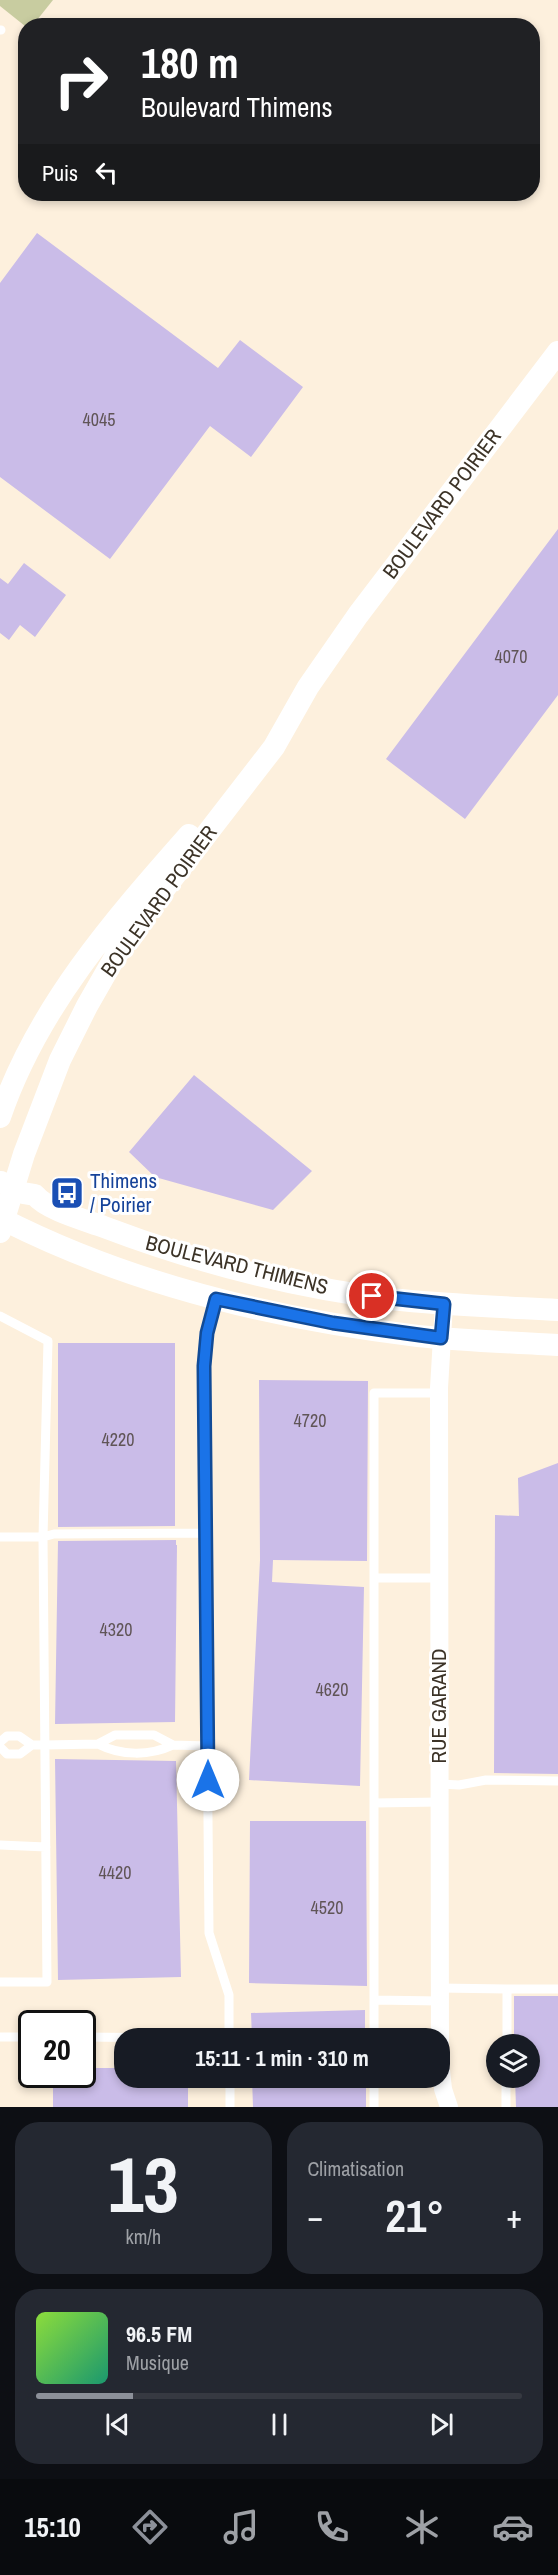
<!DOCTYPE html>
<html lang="fr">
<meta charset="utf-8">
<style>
body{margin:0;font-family:"Archivo Narrow",sans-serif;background:#242831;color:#f1f3f6;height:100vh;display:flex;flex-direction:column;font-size:22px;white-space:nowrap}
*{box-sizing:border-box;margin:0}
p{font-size:20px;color:#9ea1a6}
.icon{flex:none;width:33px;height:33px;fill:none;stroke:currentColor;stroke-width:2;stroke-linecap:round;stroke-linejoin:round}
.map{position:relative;height:2107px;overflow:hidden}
.drawer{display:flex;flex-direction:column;gap:15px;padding:15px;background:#0d0f14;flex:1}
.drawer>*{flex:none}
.banner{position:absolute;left:18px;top:18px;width:522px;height:183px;border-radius:24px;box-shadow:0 3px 9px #0003;background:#202124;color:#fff;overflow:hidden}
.buttons{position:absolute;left:486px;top:2034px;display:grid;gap:12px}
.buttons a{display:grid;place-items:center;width:54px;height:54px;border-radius:50%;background:#171b24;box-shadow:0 3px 9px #0003;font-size:30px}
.speed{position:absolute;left:18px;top:2010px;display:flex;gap:12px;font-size:30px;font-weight:700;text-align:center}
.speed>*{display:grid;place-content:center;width:78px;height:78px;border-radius:50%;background:#171b24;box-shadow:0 3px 9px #0003;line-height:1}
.speed .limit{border:3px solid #111;border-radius:9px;background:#fff;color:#111}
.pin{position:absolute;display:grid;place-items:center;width:51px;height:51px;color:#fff;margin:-26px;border:3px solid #fff;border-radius:50%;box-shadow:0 2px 6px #0007}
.me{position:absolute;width:66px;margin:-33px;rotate:0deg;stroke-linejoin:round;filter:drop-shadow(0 0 4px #0008)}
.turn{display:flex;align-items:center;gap:21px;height:126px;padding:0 24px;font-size:27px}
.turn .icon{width:78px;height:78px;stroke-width:2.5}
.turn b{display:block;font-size:42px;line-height:51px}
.then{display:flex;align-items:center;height:57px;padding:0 24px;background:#0003;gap:12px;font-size:22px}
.big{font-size:45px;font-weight:700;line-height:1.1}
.drawer .tile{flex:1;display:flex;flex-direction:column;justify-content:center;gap:9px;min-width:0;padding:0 21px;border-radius:24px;background:#242831}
.drawer .dial{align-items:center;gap:0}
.dial b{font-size:78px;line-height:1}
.song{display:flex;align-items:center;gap:18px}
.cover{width:72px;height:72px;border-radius:9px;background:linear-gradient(135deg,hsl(90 70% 55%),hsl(160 70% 35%))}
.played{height:6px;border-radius:3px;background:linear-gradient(90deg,#8c9099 20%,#363941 20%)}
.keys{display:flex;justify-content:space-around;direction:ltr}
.heat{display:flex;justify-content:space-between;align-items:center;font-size:33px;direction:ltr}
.drawer .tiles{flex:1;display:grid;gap:15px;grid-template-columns:1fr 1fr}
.tile:last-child{grid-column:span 2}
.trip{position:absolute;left:114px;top:2028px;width:336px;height:60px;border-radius:24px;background:#171b24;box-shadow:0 3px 9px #0003;font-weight:700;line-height:60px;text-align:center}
.dock{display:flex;height:96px;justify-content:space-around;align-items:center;background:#090b0e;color:#9ea1a6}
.dock .icon{width:42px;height:42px}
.dock .current{color:#8c9099}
.dock b{font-size:27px;color:#f1f3f6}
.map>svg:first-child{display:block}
.green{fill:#c8cca0}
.building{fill:#cabce8}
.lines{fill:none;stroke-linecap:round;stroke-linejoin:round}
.service{stroke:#fff;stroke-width:9}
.minor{stroke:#fff;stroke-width:18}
.tertiary{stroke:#fff;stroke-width:22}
.route-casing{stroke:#114b97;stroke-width:15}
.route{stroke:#1a73e8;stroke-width:10}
.labels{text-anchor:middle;stroke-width:6;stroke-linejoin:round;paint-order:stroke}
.number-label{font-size:18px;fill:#605557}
.street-label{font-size:21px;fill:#3c3327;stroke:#fff}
.transit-label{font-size:21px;fill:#164399;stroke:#fff;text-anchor:start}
</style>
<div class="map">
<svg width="558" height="2107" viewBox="0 0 558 2107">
<rect width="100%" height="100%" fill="#fdf0dd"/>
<path class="green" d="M0,0h53l-20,25 -8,1 -25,-20z"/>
<path class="building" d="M37,233l181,135 22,-28 63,47 -52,70 -41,-31 -100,133 -110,-82v-194z
M558,529v166l-93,124 -79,-60z
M24,563l42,32 -31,42 -15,-12 -11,15 -9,-7v-55l8,6z
M194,1075l118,96 -39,39 -118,-33 -26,-25z
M58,1343h117v183l-117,1z
M259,1380l109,1 -1,180 -94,-1 -1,22 92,5 -4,199 -111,-6 11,-220z
M558,1463v311l-64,-1 1,-258 24,1 -1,-38z
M176,1540v5h1l-2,177 -120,2 3,-183z
M55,1759l121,2 5,216 -123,3z
M250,1821h116l1,165 -118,-3z
M514,1996h44v111h-42l-1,-29h15v-34h-16z
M365,2010v28h-113l-1,-25z
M82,2068h42v10h64v29h-135v-33h29z
M252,2078h114v29h-113z"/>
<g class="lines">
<path class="service" d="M0,30h1
M216,1299l-9,34 -3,33 5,567 20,62v43
M0,1316l48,25 -5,196 4,445h-47
M0,1537h43l11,-3 152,-1
M375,1578h64
M0,1742l7,-6h12l13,9h13l53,-1 17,-9h39l19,10c-23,11 -52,11 -75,-1
M173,1745l34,1
M0,1747l7,7h13l12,-9
M439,1784l20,1 27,-5 72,1
M374,1803l66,-1
M0,1845l46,2
M440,1988l67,1v55
M507,1989h51
M374,2000l66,1
M0,2037h32
M82,2037l105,1
M374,2038v-645h65
M230,2078v29
M374,2107v-29
M506,2107v-29"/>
<path class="minor" d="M444,1304l-5,84 1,673 3,28 6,18"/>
<path class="tertiary" d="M0,1117c37,-109 114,-197 189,-282
M1,1182l22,11 12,2c12,15 50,25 69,32 92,35 189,60 286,72 56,6 112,8 168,11
M0,1218c129,66 274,101 418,118 46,5 93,6 140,9
M0,1232l24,-78 36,-94 27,-54 28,-49 40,-56 119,-154 34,-60 50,-72 200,-263"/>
</g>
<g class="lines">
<defs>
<path id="route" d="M208,1780l-4,-414 3,-33 9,-34 117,24 108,15 3,-34 -72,-8"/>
</defs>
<use href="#route" class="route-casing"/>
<use href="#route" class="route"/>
</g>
<defs>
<symbol id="bus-square" viewBox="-11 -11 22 22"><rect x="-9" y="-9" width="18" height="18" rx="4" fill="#1a4fb4" stroke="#fff"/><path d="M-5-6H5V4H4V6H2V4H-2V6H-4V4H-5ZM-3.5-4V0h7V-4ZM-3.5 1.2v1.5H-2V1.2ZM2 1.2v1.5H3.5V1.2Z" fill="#fff"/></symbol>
</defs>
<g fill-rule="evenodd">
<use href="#bus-square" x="48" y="1174" width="38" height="38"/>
</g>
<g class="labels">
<g class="number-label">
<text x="99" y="426">4045</text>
<text x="511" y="663">4070</text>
<text x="310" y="1427">4720</text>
<text x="118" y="1446">4220</text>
<text x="116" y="1636">4320</text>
<text x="332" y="1696">4620</text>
<text x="115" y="1879">4420</text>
<text x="327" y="1914">4520</text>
</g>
<g class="street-label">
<text transform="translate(442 504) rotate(-53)" y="7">BOULEVARD POIRIER</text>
<text transform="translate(159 901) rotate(-54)" y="7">BOULEVARD POIRIER</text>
<text transform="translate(237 1265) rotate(14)" y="7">BOULEVARD THIMENS</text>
<text transform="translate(439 1706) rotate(-90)" y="7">RUE GARAND</text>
</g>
<g class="transit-label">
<text x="90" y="1188">Thimens<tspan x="90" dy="24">/ Poirier</tspan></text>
</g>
</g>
</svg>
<div class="buttons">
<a><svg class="icon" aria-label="layers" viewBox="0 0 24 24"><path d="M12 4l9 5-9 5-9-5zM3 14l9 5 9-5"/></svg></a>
</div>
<div class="speed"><div class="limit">20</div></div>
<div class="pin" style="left:372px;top:1296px;background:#d93025"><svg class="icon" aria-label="arrive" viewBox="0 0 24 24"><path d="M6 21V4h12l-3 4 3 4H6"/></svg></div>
<svg class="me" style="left:208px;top:1780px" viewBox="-20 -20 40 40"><circle r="19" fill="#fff"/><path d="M0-13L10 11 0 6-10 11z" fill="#1a73e8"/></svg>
<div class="trip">15:11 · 1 min · 310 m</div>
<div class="banner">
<div class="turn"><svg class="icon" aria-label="right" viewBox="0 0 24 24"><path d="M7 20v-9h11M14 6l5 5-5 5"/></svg><div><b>180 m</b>Boulevard Thimens</div></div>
<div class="then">Puis<svg class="icon" aria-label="left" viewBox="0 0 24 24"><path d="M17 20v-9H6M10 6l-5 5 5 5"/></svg></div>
</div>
</div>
<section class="drawer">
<div class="tiles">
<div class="tile dial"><b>13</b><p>km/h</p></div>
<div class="tile"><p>Climatisation</p>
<div class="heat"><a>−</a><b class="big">21°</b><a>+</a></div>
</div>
<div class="tile">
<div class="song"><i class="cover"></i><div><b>96.5 FM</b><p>Musique</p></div></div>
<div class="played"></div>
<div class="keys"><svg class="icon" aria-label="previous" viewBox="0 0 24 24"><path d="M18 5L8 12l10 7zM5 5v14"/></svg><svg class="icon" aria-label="pause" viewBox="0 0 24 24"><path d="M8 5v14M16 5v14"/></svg><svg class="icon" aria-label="next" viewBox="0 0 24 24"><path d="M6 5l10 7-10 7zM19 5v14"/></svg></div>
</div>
</div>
</section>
<nav class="dock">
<b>15:10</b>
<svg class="icon current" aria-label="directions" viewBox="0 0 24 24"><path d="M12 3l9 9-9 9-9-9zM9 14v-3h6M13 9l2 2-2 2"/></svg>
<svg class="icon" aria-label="music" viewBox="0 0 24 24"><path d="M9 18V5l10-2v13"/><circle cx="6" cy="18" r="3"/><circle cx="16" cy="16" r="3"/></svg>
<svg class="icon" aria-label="phone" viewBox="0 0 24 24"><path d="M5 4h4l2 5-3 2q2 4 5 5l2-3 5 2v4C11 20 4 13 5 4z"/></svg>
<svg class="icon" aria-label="climate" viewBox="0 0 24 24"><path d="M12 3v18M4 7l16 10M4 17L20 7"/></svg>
<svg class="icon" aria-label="car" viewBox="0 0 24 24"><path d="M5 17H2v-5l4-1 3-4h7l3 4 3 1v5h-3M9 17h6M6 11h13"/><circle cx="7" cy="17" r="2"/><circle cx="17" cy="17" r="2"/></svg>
</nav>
